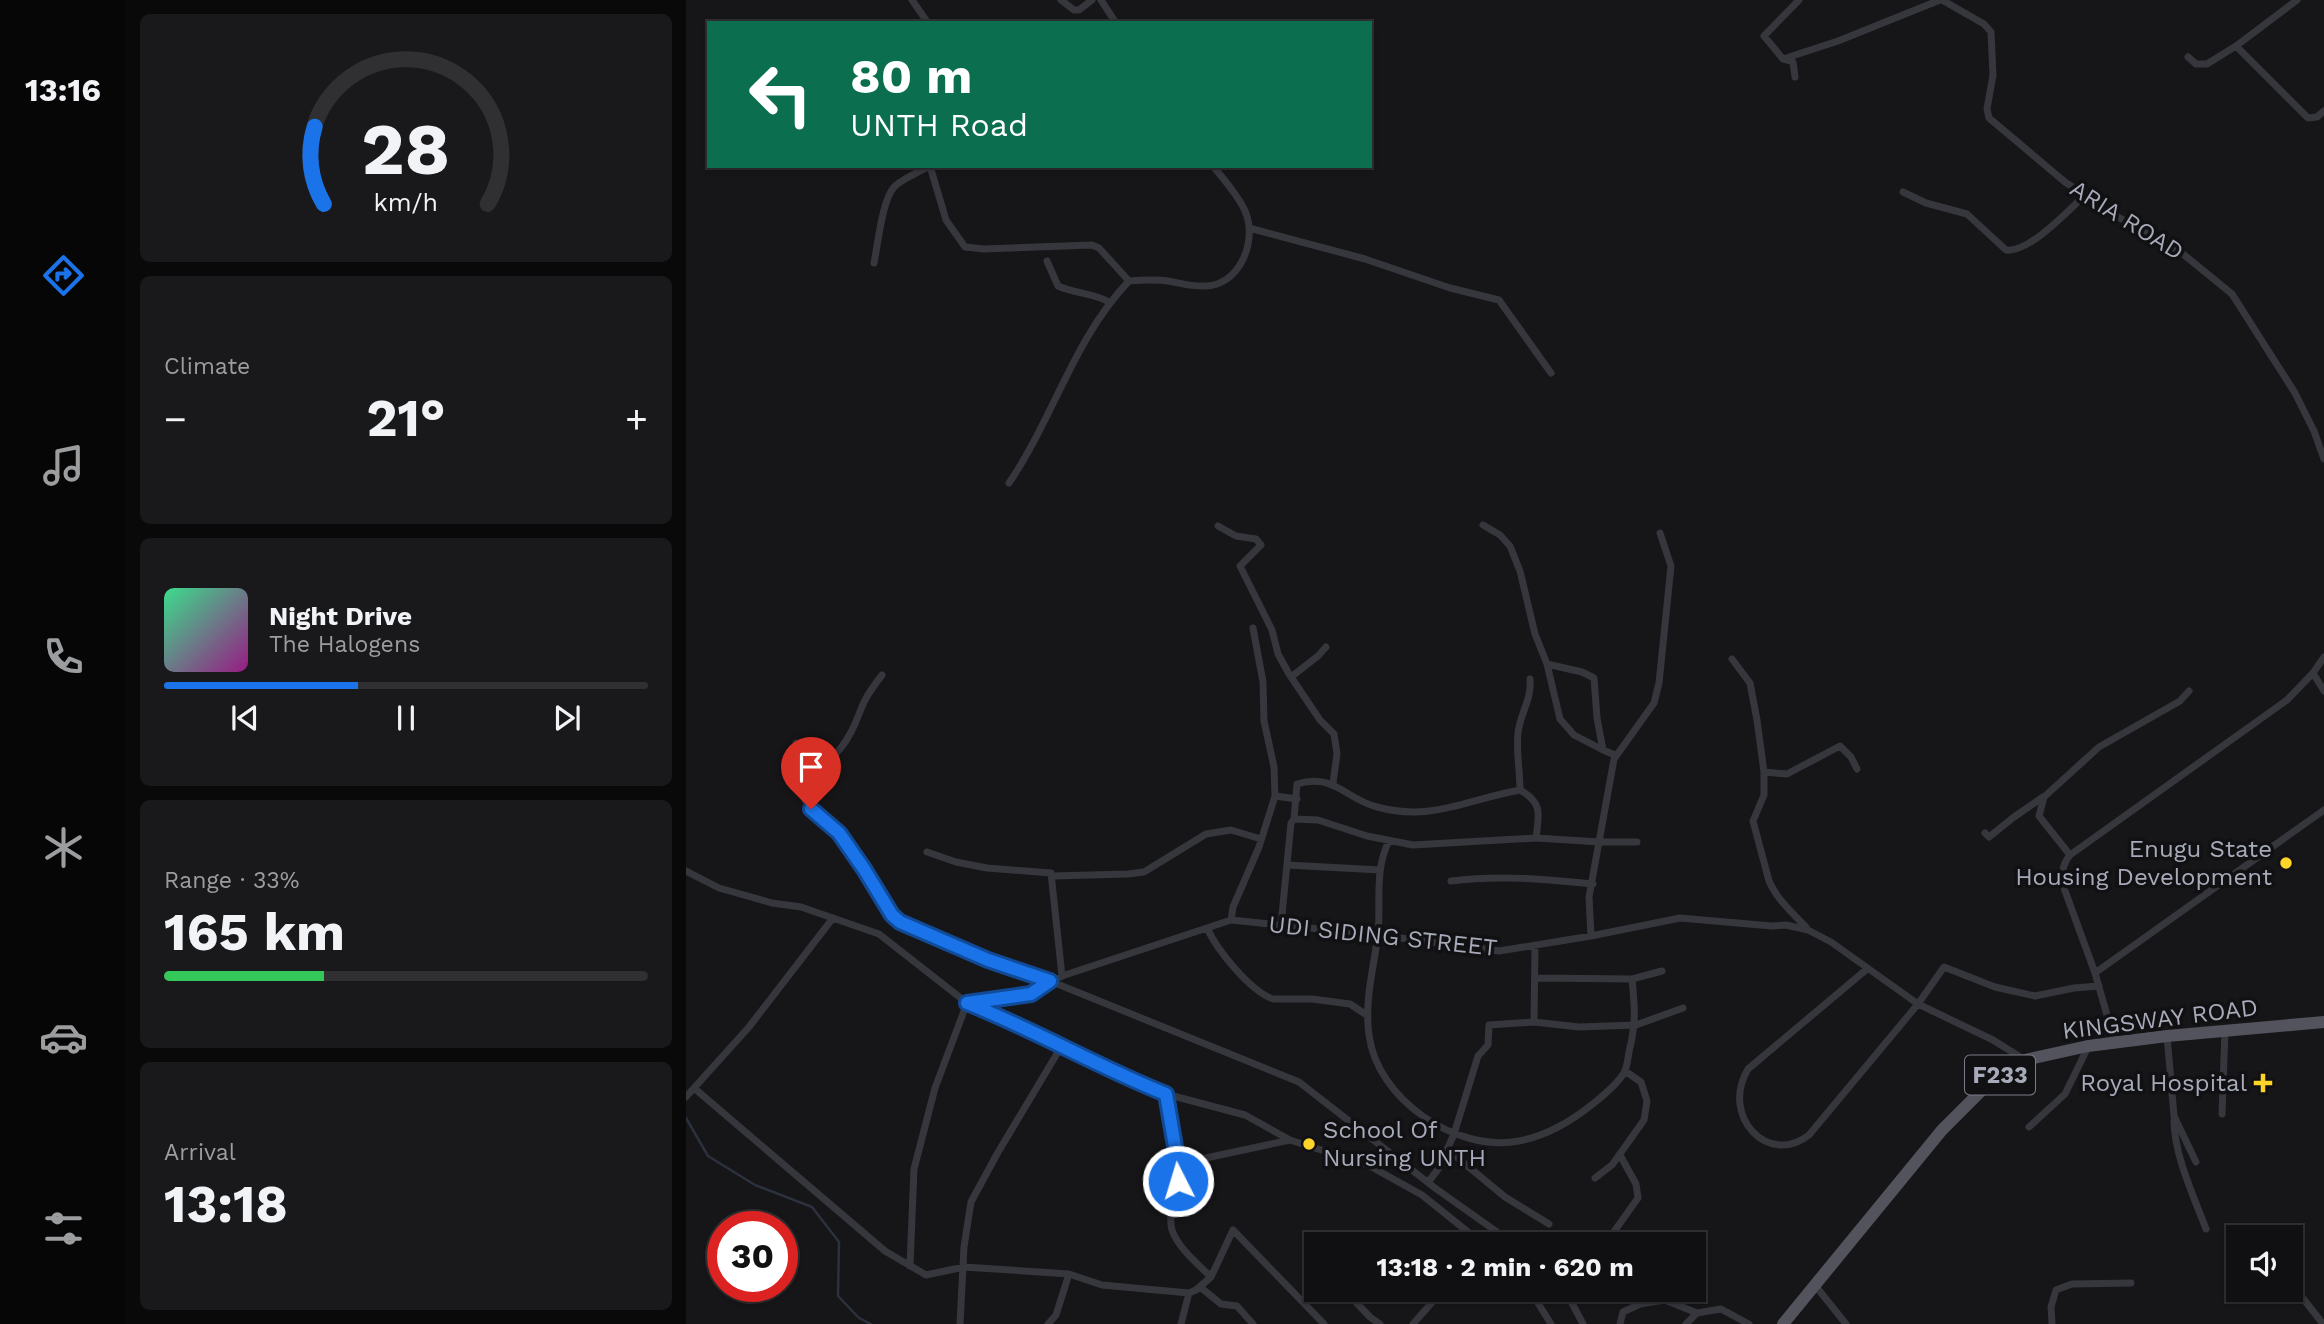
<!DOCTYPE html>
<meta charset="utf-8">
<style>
body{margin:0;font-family:"Work Sans",sans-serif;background:#19191b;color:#f1f3f6;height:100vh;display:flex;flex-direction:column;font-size:26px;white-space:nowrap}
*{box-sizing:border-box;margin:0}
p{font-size:23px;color:#9c9d9f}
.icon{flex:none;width:38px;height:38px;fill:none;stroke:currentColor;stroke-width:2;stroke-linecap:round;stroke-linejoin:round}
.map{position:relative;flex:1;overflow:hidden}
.details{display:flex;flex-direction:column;gap:14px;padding:14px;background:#09090a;width:560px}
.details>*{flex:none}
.top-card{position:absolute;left:21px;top:21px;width:665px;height:147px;border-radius:0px;box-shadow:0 2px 5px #0004,0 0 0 2px #303032;background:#0b6e4f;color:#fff;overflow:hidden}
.buttons{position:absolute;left:1540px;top:1225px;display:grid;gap:14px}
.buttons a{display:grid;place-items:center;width:77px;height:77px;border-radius:0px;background:#101012;box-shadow:0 2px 5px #0004,0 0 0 2px #303032;font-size:35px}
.speed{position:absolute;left:21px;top:1211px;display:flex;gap:14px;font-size:35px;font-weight:700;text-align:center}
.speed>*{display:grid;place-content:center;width:91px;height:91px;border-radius:50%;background:#101012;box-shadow:0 2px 5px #0004,0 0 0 2px #303032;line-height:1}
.speed .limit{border:10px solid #d22;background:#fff;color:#111}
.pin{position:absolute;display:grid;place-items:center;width:60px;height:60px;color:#fff;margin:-72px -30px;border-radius:50% 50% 50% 0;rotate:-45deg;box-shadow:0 0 7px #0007}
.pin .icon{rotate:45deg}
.me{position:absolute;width:77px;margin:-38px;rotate:355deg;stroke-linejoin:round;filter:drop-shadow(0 0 5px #0008)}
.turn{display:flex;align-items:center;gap:24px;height:147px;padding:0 28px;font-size:32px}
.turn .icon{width:91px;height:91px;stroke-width:2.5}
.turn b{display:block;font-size:49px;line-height:60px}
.big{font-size:52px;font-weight:700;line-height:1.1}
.details .tile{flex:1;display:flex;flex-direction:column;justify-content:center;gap:10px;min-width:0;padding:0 24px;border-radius:10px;background:#19191b}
.details .dial{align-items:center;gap:0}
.dial svg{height:182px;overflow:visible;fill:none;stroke:#303032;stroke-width:7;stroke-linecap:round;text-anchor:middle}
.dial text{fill:#f1f3f6;stroke:none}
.song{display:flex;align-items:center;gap:21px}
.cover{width:84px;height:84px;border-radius:10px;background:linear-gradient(135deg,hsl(150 70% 55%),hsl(310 70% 35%))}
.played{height:7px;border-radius:4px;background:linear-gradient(90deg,#1a73e8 40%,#303032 40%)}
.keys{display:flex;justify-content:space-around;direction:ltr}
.heat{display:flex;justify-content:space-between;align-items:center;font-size:38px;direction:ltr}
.charge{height:10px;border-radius:5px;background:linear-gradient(90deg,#34c759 33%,#303032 0)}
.trip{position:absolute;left:618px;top:1232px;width:402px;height:70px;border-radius:0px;background:#101012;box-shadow:0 2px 5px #0004,0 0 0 2px #303032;font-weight:700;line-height:70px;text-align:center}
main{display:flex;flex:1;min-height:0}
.dock{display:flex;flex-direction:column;width:126px;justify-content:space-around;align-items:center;background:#060607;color:#9c9d9f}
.dock .icon{width:49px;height:49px}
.dock .on{color:#1a73e8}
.dock b{font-size:32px;color:#f1f3f6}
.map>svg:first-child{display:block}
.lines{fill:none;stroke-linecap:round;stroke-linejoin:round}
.stream{stroke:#2b323d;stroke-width:2.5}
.street{stroke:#36363d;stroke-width:7}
.primary{stroke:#52535c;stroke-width:12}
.route-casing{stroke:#114b97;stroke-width:18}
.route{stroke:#1a73e8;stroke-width:12}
.poi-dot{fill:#fed428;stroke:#111113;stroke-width:2.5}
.labels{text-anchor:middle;stroke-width:7;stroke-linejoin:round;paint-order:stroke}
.shield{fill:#111113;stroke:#7a7c87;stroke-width:2}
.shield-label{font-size:23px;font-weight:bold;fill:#a7aab9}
.street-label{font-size:24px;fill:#a7aab9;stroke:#111113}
.poi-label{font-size:24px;fill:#a7aab9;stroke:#111113;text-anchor:end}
</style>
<main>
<nav class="dock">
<b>13:16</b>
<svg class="icon on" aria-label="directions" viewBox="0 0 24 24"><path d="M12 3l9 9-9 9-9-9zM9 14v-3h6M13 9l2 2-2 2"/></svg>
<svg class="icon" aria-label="music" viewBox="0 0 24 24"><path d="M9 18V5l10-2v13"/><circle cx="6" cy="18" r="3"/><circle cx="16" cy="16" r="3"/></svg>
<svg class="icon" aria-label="phone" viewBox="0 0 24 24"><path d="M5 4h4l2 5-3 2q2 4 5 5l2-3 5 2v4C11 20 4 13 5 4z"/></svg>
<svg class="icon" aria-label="climate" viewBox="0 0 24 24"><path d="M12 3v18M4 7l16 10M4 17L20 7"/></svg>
<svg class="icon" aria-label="car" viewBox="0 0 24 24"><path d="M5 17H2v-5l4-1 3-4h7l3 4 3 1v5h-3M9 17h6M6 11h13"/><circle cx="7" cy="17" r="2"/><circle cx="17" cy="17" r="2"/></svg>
<svg class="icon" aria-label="filters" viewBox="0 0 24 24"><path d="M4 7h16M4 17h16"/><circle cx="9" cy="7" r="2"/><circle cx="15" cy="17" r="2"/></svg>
</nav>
<section class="details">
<div class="tile dial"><svg viewBox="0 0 100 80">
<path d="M14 69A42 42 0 1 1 86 69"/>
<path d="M14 69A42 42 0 0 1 10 35" stroke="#1a73e8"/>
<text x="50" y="56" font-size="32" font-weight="700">28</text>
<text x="50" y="72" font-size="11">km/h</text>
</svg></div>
<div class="tile"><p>Climate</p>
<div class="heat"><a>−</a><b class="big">21°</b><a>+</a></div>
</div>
<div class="tile">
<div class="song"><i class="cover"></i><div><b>Night Drive</b><p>The Halogens</p></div></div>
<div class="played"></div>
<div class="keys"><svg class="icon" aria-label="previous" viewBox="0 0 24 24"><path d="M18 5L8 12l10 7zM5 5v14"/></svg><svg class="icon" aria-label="pause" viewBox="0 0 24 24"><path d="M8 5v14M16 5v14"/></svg><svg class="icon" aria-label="next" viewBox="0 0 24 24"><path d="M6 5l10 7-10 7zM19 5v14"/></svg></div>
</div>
<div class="tile"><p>Range · 33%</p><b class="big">165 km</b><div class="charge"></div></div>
<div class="tile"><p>Arrival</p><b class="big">13:18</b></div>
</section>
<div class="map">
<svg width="1638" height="1324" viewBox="0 0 1638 1324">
<rect width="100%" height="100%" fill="#161518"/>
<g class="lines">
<path class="stream" d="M0,1118l22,38 47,29 57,22 27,35 -1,54 21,22 12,6"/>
<path class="street" d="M226,0l16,23
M375,0l13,10h5l13,-10
M415,0l15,23
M1256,0l42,24 7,8 2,43 -6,34 2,9 76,64 53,35 65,37 49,40 63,99 19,38 10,28
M1550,46l61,-46
M1502,57l8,7h11l29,-18 72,72 9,-1 7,-6
M1097,59l55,-18 102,-41
M1109,77l-2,-15 -10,-3 -19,-23 35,-36
M244,166l16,54 19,27 19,2 108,-4 7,3 30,33
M1217,192l23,11 41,11 39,36c23,3 62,-39 78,-54
M563,228l116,31 85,29 49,12 52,73
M361,261l11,25c18,8 35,7 51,16
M188,263c4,-19 8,-64 21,-77 9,-8 24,-14 35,-20
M323,483c44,-64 65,-145 120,-202 13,-1 26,-2 39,0 12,2 25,6 38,5 34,-1 52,-46 39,-75 -7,-16 -21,-31 -32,-45
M797,525l17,10 10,11 10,25 15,63 12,30 13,55 14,16 29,15
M532,526l18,10 20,3 5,6 -21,21 32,64 6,24 11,20 31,46 14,14 3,20 -4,29
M1046,659l18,24 7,37 7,52v23l-11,26 16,60c8,18 23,32 37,46
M861,664l35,8 12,6 3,40 6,32 12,5
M1627,673l11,18
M196,675c-7,9 -13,17 -18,27 -7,16 -12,33 -24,47 -8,10 -32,21 -36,31 -10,26 23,38 36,54 8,11 17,23 25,35 11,18 19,39 35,53l88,38 62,21 249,101 136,106 79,56
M605,677l27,-21 8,-9
M844,679c2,20 -10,35 -12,54 -2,19 2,38 2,57 23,13 19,24 16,48
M110,743l8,36
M1078,772l23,2 53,-28 11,11 6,12
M589,796l22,3
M608,819l24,1 49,16 46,9 123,-7 64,4h37
M1299,833l4,4 25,-20 29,-20
M703,841c-15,29 -8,62 -11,93 -4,33 -14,67 -9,101 8,64 87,118 150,106 27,-5 54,-21 75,-38 10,-8 23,-19 30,-30 3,-6 4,-14 5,-21 7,-28 6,-44 3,-73
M241,852l29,10 31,6 64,5 11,103
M1384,855l-31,-39 5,-19 55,-50 81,-46 9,-10
M601,865l93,5
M0,871l33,17 53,15 29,4 78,27 88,69 44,18 115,57 40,16 79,21 45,25 78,25 54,30 61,49
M366,876l76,-2 16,-2 62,-38 25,-4 30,9
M765,881c48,-6 94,-2 142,3
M545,920l2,-13 26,-60 16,-51 -1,-29 -10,-46 -1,-39 -10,-54
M595,925l10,-102 3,-4 3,-35c38,-11 48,15 80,23 55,15 91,-8 143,-17
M521,928c10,22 43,63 66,71h39l38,5 18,12
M905,936l-2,-39 25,-138 40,-56 5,-20 12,-117 -11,-33
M1181,969l-119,100c-28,47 20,98 61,66l109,-131 26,-37 51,20 40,9 39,-8 25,-2
M1409,973l229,-163
M850,978l96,1 30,-8
M848,1022l1,-77
M1481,1036l7,80 22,46
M1429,1043l-20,-70 -31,-85c-2,-13 -3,-22 6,-33l217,-155 26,-27 11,-16
M8,1088l191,163 41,24 38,-8 105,7
M0,1097l63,-70 84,-109
M1536,1114l3,-83
M1488,1120c0,35 20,77 32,109
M1343,1127l36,-33 23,-47
M761,1149l58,48 44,27
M492,1164l112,-24
M909,1178l17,-13 32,-45 3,-19 -6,-19 -16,-11
M743,1181l10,-13 15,-34 24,-78 10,-11 1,-20 45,-3 45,5 57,-2 47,-17
M914,1240l13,-7 25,-35 -2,-14 -16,-29
M224,1266l4,-97 21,-81 32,-85 64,-9 31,-18 169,-56 147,15 121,16 92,-15 89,-18 92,8 14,-1 22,5 23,12 87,62 75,36 32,20
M525,1277l22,-47 91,94
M1605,1283l32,41
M1128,1284l32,40
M514,1287l21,17 16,2 16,18
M844,1290l21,34
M879,1290l18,34
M663,1295l21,22 10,7
M274,1324l4,-77 7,-45 26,-48 64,-107
M362,1324l8,-9 13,-41 33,11 87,8 7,-3 15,-13c-13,-13 -33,-29 -39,-47 -5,-18 7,-45 6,-66 -2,-23 -8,-47 -12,-70
M495,1324l8,-31
M727,1324l30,-34
M934,1324l3,-12 17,-8 25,-4 32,13 24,-4 28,15
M1000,1324l11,-11
M1366,1324l-1,-17 5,-17 16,-6 59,-1"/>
<path class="primary" d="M1097,1324l159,-194 48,-48 35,-22 63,-14 79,-10 157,-14"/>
</g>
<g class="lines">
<defs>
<path id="route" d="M125,809l28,24 25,36 28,46 8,7 88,38 62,21 -19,13 -64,9c68,27 131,64 199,91l12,70v17"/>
</defs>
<use href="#route" class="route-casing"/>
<use href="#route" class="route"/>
</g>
<g class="poi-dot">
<circle cx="1600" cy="863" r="7"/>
<path d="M1573.5 1072.5h7v7h7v7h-7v7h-7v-7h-7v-7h7z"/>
<circle cx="623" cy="1144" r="7"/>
</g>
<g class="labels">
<rect class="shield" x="1279" y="1055.5" width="70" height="39" rx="5"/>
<g class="shield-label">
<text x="1314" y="1083">F233</text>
</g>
<g class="street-label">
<text transform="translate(1441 220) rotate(32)" y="8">ARIA ROAD</text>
<text transform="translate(697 936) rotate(6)" y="8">UDI SIDING STREET</text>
<text transform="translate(1474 1019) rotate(-7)" y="8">KINGSWAY ROAD</text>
</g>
<g class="poi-label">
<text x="1586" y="857">Enugu State<tspan x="1586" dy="28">Housing Development</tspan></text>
<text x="1561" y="1091">Royal Hospital</text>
<text x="637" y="1138" text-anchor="start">School Of<tspan x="637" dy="28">Nursing UNTH</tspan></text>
</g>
</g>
</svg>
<div class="buttons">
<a><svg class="icon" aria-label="sound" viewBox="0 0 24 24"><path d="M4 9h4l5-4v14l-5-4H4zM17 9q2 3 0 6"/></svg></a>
</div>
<div class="speed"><div class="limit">30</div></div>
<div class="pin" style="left:125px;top:809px;background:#d93025"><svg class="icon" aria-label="arrive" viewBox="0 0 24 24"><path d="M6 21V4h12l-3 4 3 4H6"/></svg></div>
<svg class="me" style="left:492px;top:1181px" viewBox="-20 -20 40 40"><circle r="17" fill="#1a73e8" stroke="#fff" stroke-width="3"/><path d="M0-11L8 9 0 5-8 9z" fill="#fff"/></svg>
<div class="trip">13:18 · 2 min · 620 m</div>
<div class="top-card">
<div class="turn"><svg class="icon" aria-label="left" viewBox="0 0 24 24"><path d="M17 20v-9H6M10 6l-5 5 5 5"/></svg><div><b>80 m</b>UNTH Road</div></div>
</div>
</div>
</main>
